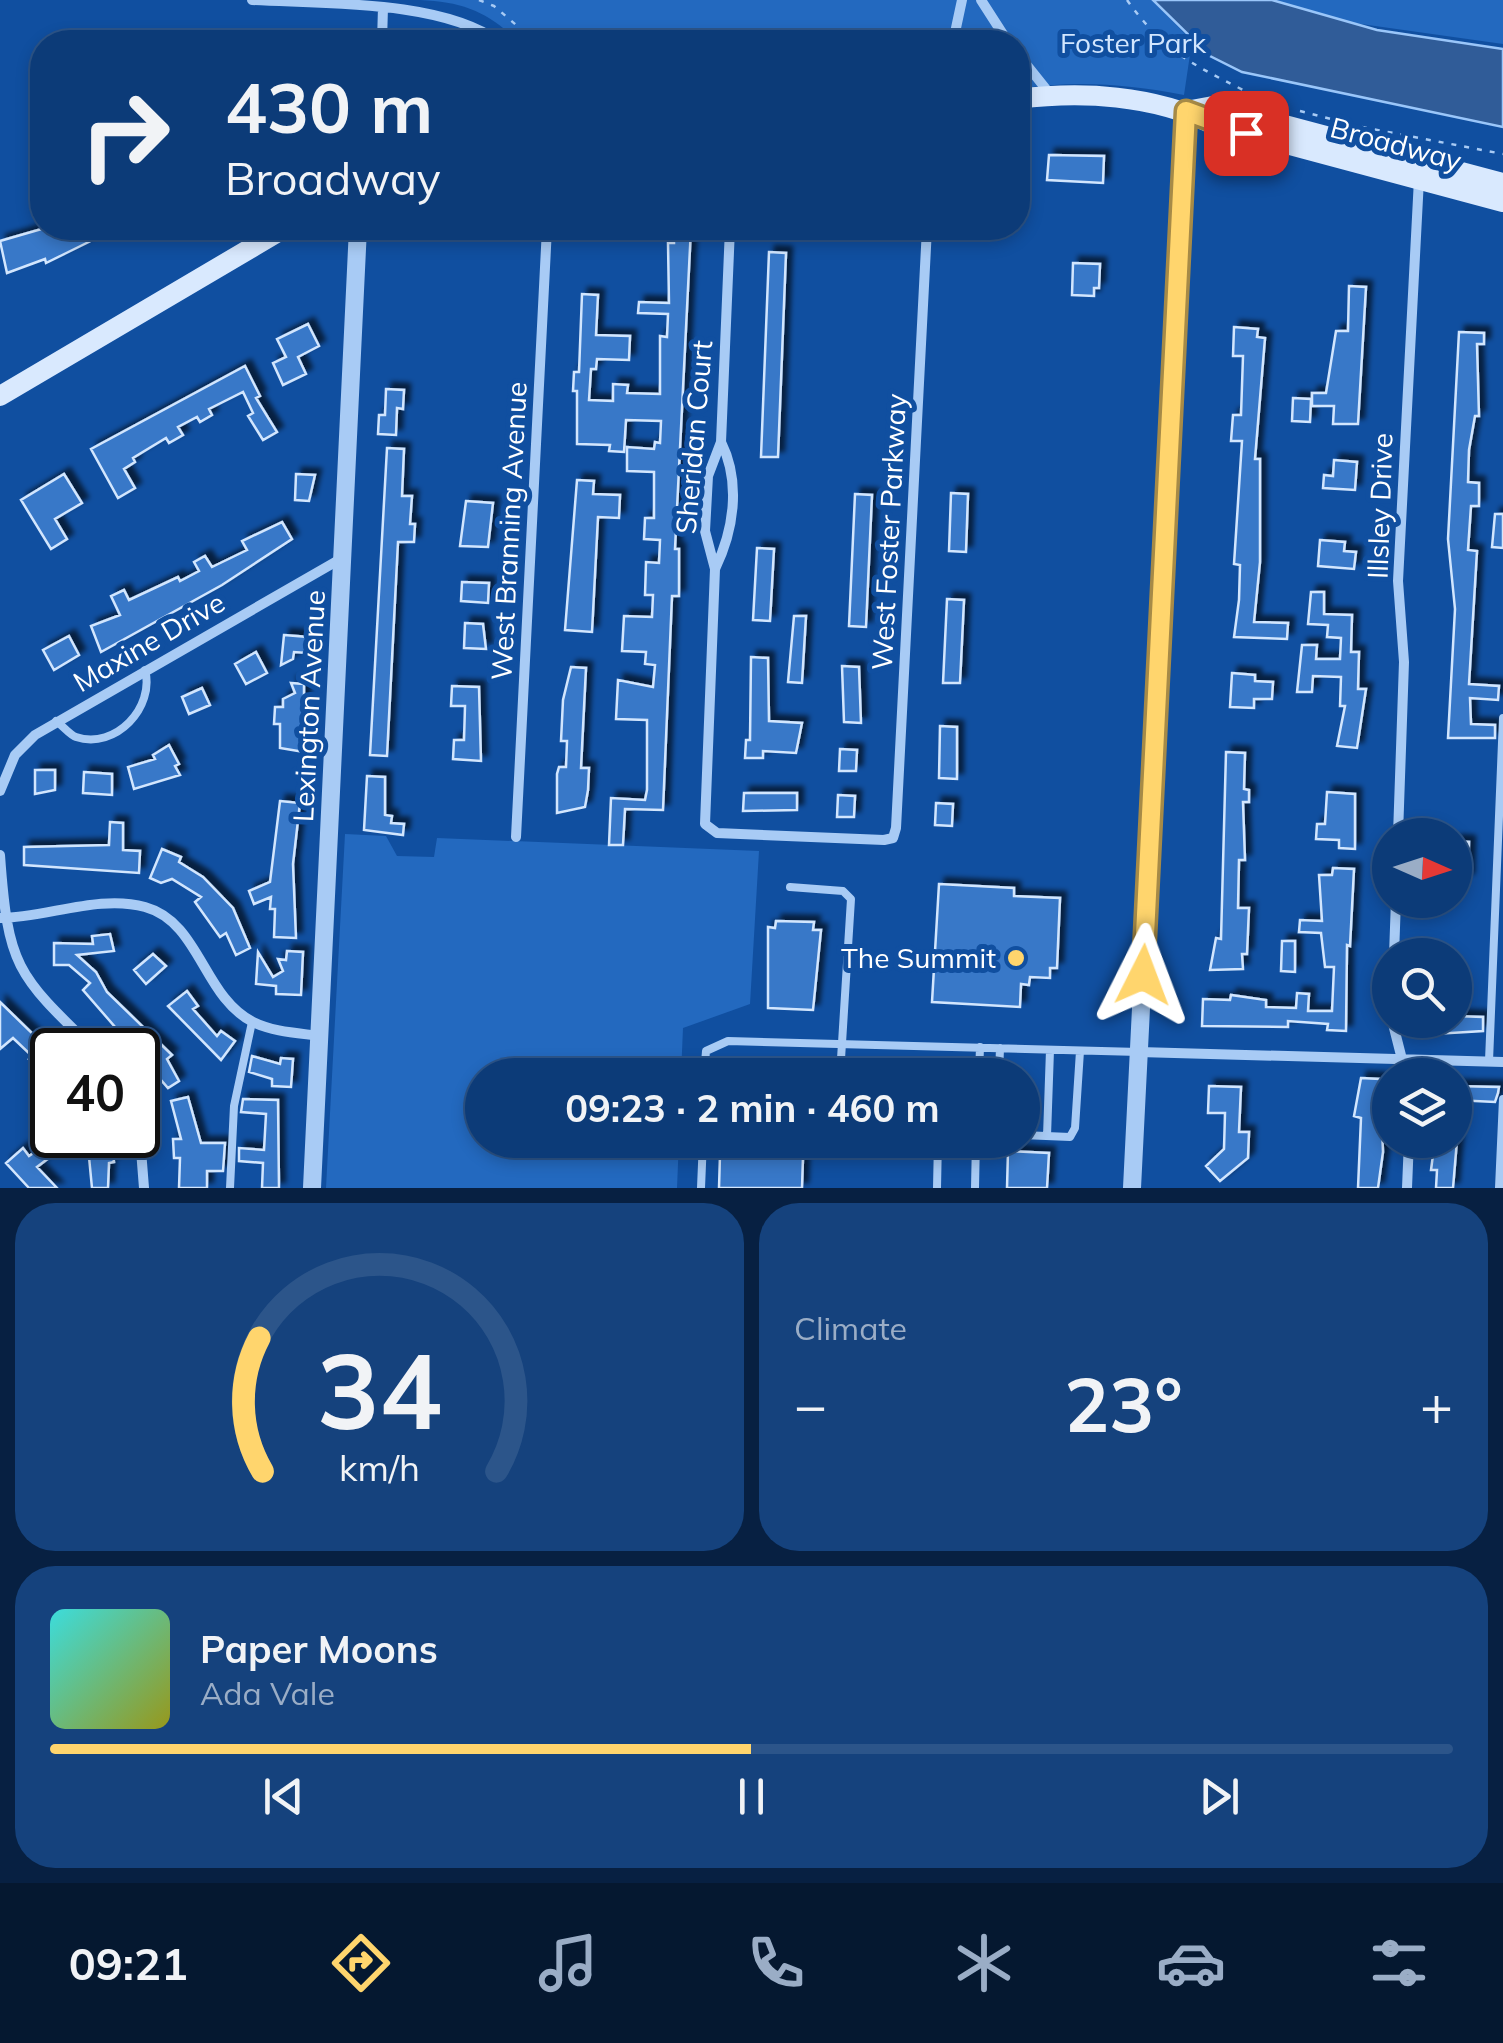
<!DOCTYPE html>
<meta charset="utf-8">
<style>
body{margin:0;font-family:Mulish,sans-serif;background:#15427d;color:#f1f3f6;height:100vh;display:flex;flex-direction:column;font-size:38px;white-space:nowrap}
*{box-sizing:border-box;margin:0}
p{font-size:32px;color:#9aadc6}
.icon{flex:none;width:55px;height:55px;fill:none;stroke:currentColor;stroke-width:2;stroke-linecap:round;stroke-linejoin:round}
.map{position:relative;height:1188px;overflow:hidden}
.sheet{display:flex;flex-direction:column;gap:15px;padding:15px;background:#072042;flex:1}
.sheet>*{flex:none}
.top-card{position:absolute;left:30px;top:30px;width:1000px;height:210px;border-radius:40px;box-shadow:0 5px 15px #0003,0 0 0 2px #2c558a;background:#0c3b78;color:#f1f3f6;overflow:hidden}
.needle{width:65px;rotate:93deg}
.controls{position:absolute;left:1372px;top:818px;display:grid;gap:20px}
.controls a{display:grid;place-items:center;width:100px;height:100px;border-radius:50%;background:#0c3b78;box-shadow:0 5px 15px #0003,0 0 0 2px #2c558a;font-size:50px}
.speed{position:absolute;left:30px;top:1028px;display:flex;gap:20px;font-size:50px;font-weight:700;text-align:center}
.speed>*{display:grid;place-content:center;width:130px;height:130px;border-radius:50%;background:#0c3b78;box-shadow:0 5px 15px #0003,0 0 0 2px #2c558a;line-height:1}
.speed .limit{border:5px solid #111;border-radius:15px;background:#fff;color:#111}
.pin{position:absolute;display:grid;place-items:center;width:85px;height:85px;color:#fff;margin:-42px;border-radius:20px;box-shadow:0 5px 15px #0006}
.me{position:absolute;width:110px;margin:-55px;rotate:3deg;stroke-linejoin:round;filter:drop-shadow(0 0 8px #0008)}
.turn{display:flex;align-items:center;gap:35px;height:210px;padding:0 30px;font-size:45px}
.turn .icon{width:130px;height:130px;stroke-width:2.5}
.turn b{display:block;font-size:70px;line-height:85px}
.big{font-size:75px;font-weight:700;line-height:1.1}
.sheet .card{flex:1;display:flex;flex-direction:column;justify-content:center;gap:15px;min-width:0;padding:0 35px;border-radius:40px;background:#15427d}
.sheet .dial{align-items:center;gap:0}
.dial svg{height:260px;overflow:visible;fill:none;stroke:#2c558a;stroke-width:7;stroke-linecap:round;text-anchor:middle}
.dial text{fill:#f1f3f6;stroke:none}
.song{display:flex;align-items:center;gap:30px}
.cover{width:120px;height:120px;border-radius:15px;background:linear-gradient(135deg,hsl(180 70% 55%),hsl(60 70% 35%))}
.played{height:10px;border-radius:5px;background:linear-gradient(90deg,#ffd56d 50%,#2c558a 50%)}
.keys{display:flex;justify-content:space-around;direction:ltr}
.heat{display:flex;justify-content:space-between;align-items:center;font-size:55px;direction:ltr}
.sheet .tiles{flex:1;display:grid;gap:15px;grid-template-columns:1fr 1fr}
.card:last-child{grid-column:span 2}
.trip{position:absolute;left:465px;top:1058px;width:575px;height:100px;border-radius:50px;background:#0c3b78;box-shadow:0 5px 15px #0003,0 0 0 2px #2c558a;font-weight:700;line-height:100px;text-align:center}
.dock{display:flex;height:160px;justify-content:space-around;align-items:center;background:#051830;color:#9aadc6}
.dock .icon{width:70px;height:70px}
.dock .selected{color:#ffd56d}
.dock b{font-size:45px;color:#f1f3f6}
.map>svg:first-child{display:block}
.green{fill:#2369bf}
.water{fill:#305c98;stroke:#9ac6f9;stroke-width:2.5}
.building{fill:#3978c8;stroke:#d2e6fe;stroke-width:2.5;filter:url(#shadow)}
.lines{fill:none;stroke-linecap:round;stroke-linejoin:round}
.path{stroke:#a8cbf5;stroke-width:2.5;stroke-dasharray:5 8;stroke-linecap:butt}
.service{stroke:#a8cbf5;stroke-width:8}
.minor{stroke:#a8cbf5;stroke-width:10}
.tertiary{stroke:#a8cbf5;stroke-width:18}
.secondary{stroke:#d9e9fe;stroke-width:20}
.route-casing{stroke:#a68a47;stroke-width:25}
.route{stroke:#ffd56d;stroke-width:18}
.poi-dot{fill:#ffd56d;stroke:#104fa0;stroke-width:4}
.labels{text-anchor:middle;stroke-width:10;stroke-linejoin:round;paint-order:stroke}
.park-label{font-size:28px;fill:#d2e6fe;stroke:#104fa0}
.street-label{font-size:28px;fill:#fff;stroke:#104fa0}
.poi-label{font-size:28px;fill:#fff;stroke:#104fa0;text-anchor:end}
</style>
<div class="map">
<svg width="1503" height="1188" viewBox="0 0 1503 1188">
<defs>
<filter id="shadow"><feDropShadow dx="6" dy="-6" stdDeviation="2.5" flood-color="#0009"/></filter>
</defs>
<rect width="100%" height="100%" fill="#104fa0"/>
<path class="green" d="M420,0h732l40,41 -8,54c-58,-11 -108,-15 -166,-6v-47h-499c-31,-30 -55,-40 -99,-42z
M1254,0h249v44l-227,-32z
M345,834l41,2 11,20 37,1 3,-19 322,13 -9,153 -67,24 -2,47h-199v65h197l-2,48h-351z"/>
<path class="water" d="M1153,0h119l105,30 126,19v78l-261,-55 -32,-16z"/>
<path class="building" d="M1049,155l55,1 -1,27 -56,-3z
M45,228h69l1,1 -69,34 -1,-4 -38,14 -7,-32z
M674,228h17l-16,321h4v47h-7l-9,214 -38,-1 -2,36h-14l2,-47 34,2 2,-10v-70l-31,-1 2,-39 35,7 2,-22 -10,-1 1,-12 -24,-1 2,-35 28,1 1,-22h-8l1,-33 13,1 1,-23 -16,-1 1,-21h9v-46l-27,-1v-24l27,2 1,-7 5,1 1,-22 -35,-1 -2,32 -15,-1 1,-6 -33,-1v-53h-4l1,-19h5l3,-78 16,1 -2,40 34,1 -1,24 -32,-1 -1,10h-5l-2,31 24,1v-17l15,1 -1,8 33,1v-58l7,1 1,-23 -30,-1 1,-11 30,1 -1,-60h6z
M769,252l17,1 -8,204h-17z
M1073,263l27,1 -1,24h-5v8l-22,-1z
M1349,286l17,1 -8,137h-25l1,-18h-22v-13h14l10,-62h12z
M308,324l11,22 -21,11 8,17 -23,11 -10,-22 13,-6 -9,-18z
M1234,327l24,2 -1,8 8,1 -10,121h5v103l-6,60 34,1 -1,16 -53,-2 5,-37 1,-35 -6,-1 8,-123h-11l2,-26h8l2,-59h-10z
M1459,332l25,1v11h-7l2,72h-4l-6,34 -1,32 11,1v23h-8l-3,44 9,1 -8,133 30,2 -1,14 -28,-2 1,26 24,1v13h-47l7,-129 -7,-70z
M245,366l15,30 -4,2 21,34 -14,8 -15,-24 5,-3 -10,-21 -34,17 3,6 -12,7 -3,-5 -19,10 5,8 -14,8 -3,-5 -33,20 2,4 -11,7 11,19 -17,10 -27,-49z
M386,389l18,1 -1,19 -6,-1 -1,27 -18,-1 1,-19h6z
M1293,398l18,1 -1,23 -18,-1z
M387,448l17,1 -2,47h10l-2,28h5l-1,18h-16l-11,214 -17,-1z
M1334,460l23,2 -2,28 -32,-2 1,-13 9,1z
M64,474l18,29 -27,16 12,20 -16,10 -30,-49z
M296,474l19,1 -6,26 -14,-1z
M577,480l17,1 -1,13 27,1 -1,23 -21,-1 -6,115 -27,-2z
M951,493l17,1 -2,58 -17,-1z
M855,494l17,1 -6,132 -17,-1z
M466,501l27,2 -5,44 -28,-1z
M1495,514h8v34l-11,-1z
M282,522l10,17 -70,46 -121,67 -10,-26 29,-11 -9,-19 13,-6 5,10 49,-23 2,4 19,-10 -5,-9 11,-6 7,11 35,-17 -5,-9z
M1320,540l25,2 -1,9 12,1 -2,17 -36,-3z
M757,548l17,1 -4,72 -17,-1z
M462,582l27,1 -1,20 -27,-2z
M1311,592h13v22l28,1 -1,37h8l-1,37h8l-9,59 -20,-2 8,-40h-5l1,-29 -28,-1 -1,16h-15l5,-47h15l-1,14h24l1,-21 -14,-1 1,-12 -20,-1z
M947,599l17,1 -4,83h-17z
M794,616h12l-4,67 -14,-1z
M465,623l18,1 3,25 -22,-1z
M284,635l24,2 -1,16 -13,-1 -1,7 -12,6z
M69,636l10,19 -25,15 -11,-20z
M256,652l11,21 -21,11 -11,-20z
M751,657l17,1 1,63 33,2 -6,30 -33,-2v7h-18l1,-18h4z
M842,666l17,1 2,56 -17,-1z
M571,667l15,1 -5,100h8l-1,22 -3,17 -28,6v-39l2,-7h7l1,-26h-6l2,-41z
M1232,673l23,2v6l18,1 -1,17h-18v9l-24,-1z
M291,683l13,1v68l-24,-4v-24h-6l1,-17h8v-8l12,-6z
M452,686l27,1 2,74 -28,-2 1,-19h10l1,-34h-14z
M202,688l8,17 -21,9 -7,-17z
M940,726l17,1v52l-18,-1z
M169,745l10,19 -4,2 5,9 -46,14 -6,-22 27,-8 -2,-4z
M840,749l17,1 -1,21h-17z
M1226,752l19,1 -1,36 5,1v12h-6l2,58h-6l-1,48h11l-2,46h-5l1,15 -33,1 6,-32 5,1z
M35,770h20v20l-20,4z
M84,772l28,2v21l-29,-2z
M367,776l18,1v38l7,1 -1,7 13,1 -1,11 -39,-5z
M1327,792l28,2v55l-16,-1v-8l-23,-1 1,-15h8z
M744,793h53v17l-54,1z
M838,795l17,1 -1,21h-17z
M280,801l20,2 -7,61 3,74 -22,-1 1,-28h-5l1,-12 -17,7 -5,-13 21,-9z
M936,803l17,1 -1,22 -17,-1z
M110,822l13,1v27l17,1 -1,22 -115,-8v-18l85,-2z
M1455,841l14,1 -1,37h-13z
M162,849l19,8 -2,5 24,15 30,31 17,40 -14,7 -10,-22 -6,4 -25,-35 6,-5 -29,-18 -11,4 -11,-5z
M1333,868l21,1 -4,77 -3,-1 -1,86 -19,-1 1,-6 -40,-3v6l-86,-1 1,-27 27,1 1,-5 35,5v7l30,1 1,-15 12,1 -1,17h24l2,-44h-9l-4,-34 -22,-1 1,-12 22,1 -3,-46h13z
M939,884l75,4v8l46,2 -3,70h-7v10l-20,-1 -1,8 -8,-1 -1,23 -88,-5z
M776,921l38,1 -1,8h8l-8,80 -45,-2v-81l7,1z
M110,934l4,17 -37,4 19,17 11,20 65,63 -5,4 12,22 -11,7 -85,-98 7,-7 -21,-18h-15v-22l39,1 -1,-8z
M1282,941h13v31l-14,-1z
M287,951l16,1 -2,43 -25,-1v-8l-20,-2 2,-32 15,25 10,-6 -5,-12 8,1z
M153,954l13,12 -20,18 -12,-14z
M187,991l11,15 -5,3 24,27 4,-5 14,10 -14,19 -53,-54z
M0,1002l41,40 16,7 -5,1v26l-23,-17 3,-3 -19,-18 -13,11z
M1455,1016l28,1v14l-48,3 1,-14h19z
M252,1056l28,8 1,-6 12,1 -2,28 -19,-1v-7l-23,-7z
M1361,1078l19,1 3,73 -5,36h-20l3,-70 -7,-2z
M1209,1086l32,1 -2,45h10l-1,26 -28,23 -14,-15 18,-17 1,-36h-17z
M1455,1086l44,1 -1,6 -3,9 -40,-2z
M188,1097l13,46h24l-2,28h-16v17h-28l1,-30h-6l-1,-19h8l-10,-38z
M243,1099l35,1 1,88h-17l1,-25 -24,-2v-13l25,2 2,-36 -25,-2z
M74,1135h36l4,27 -5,1 -1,25h-16l-3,-31 -7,1 -2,-13 -23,7 -20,15 20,21h-28l-23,-25 17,-15 6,8 23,-16z
M738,1140h47v16l18,1 -1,31h-83l1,-33h18z
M1435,1140h22l-4,48h-17l1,-18h-6z
M1008,1151l41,2 -2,35h-40z"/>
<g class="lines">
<path class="path" d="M479,0l15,6 42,36
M1127,0c43,60 76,68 137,101
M1300,111l31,8
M1362,127l141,27"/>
<path class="service" d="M56,721c6,4 14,14 20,16 40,13 79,-30 69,-67
M790,887l53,4 8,8 -11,176
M1489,1061l14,-343
M704,1075l2,-24 22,-10 411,11
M979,1075l1,-28
M999,1075l1,-27
M1022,1135l48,2 5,-9 5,-77
M1047,1136l3,-86
M230,1188l4,-82 18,-84
M701,1188l2,-48
M937,1188l1,-48
M975,1188l1,-48
M1499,1188l4,-89"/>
<path class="minor" d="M252,0c72,4 190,0 247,42
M981,0l27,42
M382,42l1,-35
M953,42l9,-42
M1018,54l32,40
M730,228l-9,214 -13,34 -3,55 10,38 -10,255 12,9 167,7 9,-2 3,-10 31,-600
M715,569c19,-39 26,-87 6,-127
M0,791l15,-36 20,-20 309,-178
M1398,835l6,-173 -6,-81 21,-402
M516,837l31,-609
M0,855c8,112 16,119 95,195
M0,918c46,0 99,-24 145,-11 55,15 58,90 108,115 20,10 45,11 67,14
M1394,955l2,-55
M1392,1020l14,55
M1139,1052l364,10
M138,1112l6,76
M1407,1188l2,-48"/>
<path class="tertiary" d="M312,1188l46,-960
M1132,1188l54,-1077"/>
<path class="secondary" d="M1018,99c64,-8 135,-4 194,25l291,78
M1186,111l27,-5 290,77
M0,396l285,-168"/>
</g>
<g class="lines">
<defs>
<path id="route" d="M1143,975l43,-864 60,22"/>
</defs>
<use href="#route" class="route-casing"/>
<use href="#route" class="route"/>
</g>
<circle class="poi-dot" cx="1016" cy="958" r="10"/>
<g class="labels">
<g class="park-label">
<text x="1133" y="53">Foster Park</text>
</g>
<g class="street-label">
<text transform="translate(1396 144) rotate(15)" y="10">Broadway</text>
<text transform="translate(694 437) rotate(-85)" y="10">Sheridan Court</text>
<text transform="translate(1380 506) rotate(-88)" y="10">Illsley Drive</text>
<text transform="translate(509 531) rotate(-87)" y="10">West Branning Avenue</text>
<text transform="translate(889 532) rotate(-87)" y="10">West Foster Parkway</text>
<text transform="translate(149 642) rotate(-30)" y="10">Maxine Drive</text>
<text transform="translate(309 706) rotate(-87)" y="10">Lexington Avenue</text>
</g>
<g class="poi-label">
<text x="996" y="968">The Summit</text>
</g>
</g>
</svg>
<div class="controls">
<a><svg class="needle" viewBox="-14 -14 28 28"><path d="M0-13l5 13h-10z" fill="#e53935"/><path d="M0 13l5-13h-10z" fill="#9aadc6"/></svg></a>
<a><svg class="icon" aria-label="search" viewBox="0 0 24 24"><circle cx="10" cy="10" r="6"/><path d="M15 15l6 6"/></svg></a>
<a><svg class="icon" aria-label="layers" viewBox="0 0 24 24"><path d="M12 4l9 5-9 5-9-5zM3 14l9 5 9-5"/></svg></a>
</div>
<div class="speed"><div class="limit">40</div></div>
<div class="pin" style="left:1246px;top:133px;background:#d93025"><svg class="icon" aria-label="arrive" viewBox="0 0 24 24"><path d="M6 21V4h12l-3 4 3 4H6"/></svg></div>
<svg class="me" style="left:1143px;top:975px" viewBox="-20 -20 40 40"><path d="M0-17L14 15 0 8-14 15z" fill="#ffd56d" stroke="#fff" stroke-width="4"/></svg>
<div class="trip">09:23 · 2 min · 460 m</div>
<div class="top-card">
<div class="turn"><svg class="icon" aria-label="right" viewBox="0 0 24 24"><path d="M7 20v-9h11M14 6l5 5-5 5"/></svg><div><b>430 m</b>Broadway</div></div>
</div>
</div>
<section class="sheet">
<div class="tiles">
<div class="card dial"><svg viewBox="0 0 100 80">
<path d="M14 69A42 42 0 1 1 86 69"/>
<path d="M14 69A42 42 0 0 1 13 28" stroke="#ffd56d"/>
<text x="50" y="56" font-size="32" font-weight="700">34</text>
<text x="50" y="72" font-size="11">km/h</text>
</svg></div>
<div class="card"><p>Climate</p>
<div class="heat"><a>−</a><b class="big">23°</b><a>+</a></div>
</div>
<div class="card">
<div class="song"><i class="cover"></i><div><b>Paper Moons</b><p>Ada Vale</p></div></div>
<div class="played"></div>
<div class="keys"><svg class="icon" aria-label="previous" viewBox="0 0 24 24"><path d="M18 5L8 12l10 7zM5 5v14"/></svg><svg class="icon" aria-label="pause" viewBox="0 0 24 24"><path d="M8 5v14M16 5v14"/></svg><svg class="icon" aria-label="next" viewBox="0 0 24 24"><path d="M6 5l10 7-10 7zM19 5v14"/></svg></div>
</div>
</div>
</section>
<nav class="dock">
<b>09:21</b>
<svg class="icon selected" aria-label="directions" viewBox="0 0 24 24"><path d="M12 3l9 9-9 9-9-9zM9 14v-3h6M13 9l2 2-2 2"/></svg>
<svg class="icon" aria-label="music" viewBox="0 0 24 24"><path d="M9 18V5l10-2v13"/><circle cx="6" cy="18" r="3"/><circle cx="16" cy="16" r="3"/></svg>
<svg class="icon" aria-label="phone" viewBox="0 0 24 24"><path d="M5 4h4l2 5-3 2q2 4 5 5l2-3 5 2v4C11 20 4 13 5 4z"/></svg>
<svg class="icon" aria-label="climate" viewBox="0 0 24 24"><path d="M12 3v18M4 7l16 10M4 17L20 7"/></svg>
<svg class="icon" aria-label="car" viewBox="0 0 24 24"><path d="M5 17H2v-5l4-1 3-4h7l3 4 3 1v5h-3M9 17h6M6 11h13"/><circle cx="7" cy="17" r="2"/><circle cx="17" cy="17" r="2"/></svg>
<svg class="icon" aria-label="filters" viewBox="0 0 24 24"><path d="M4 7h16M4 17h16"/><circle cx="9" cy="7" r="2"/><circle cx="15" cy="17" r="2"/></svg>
</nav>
